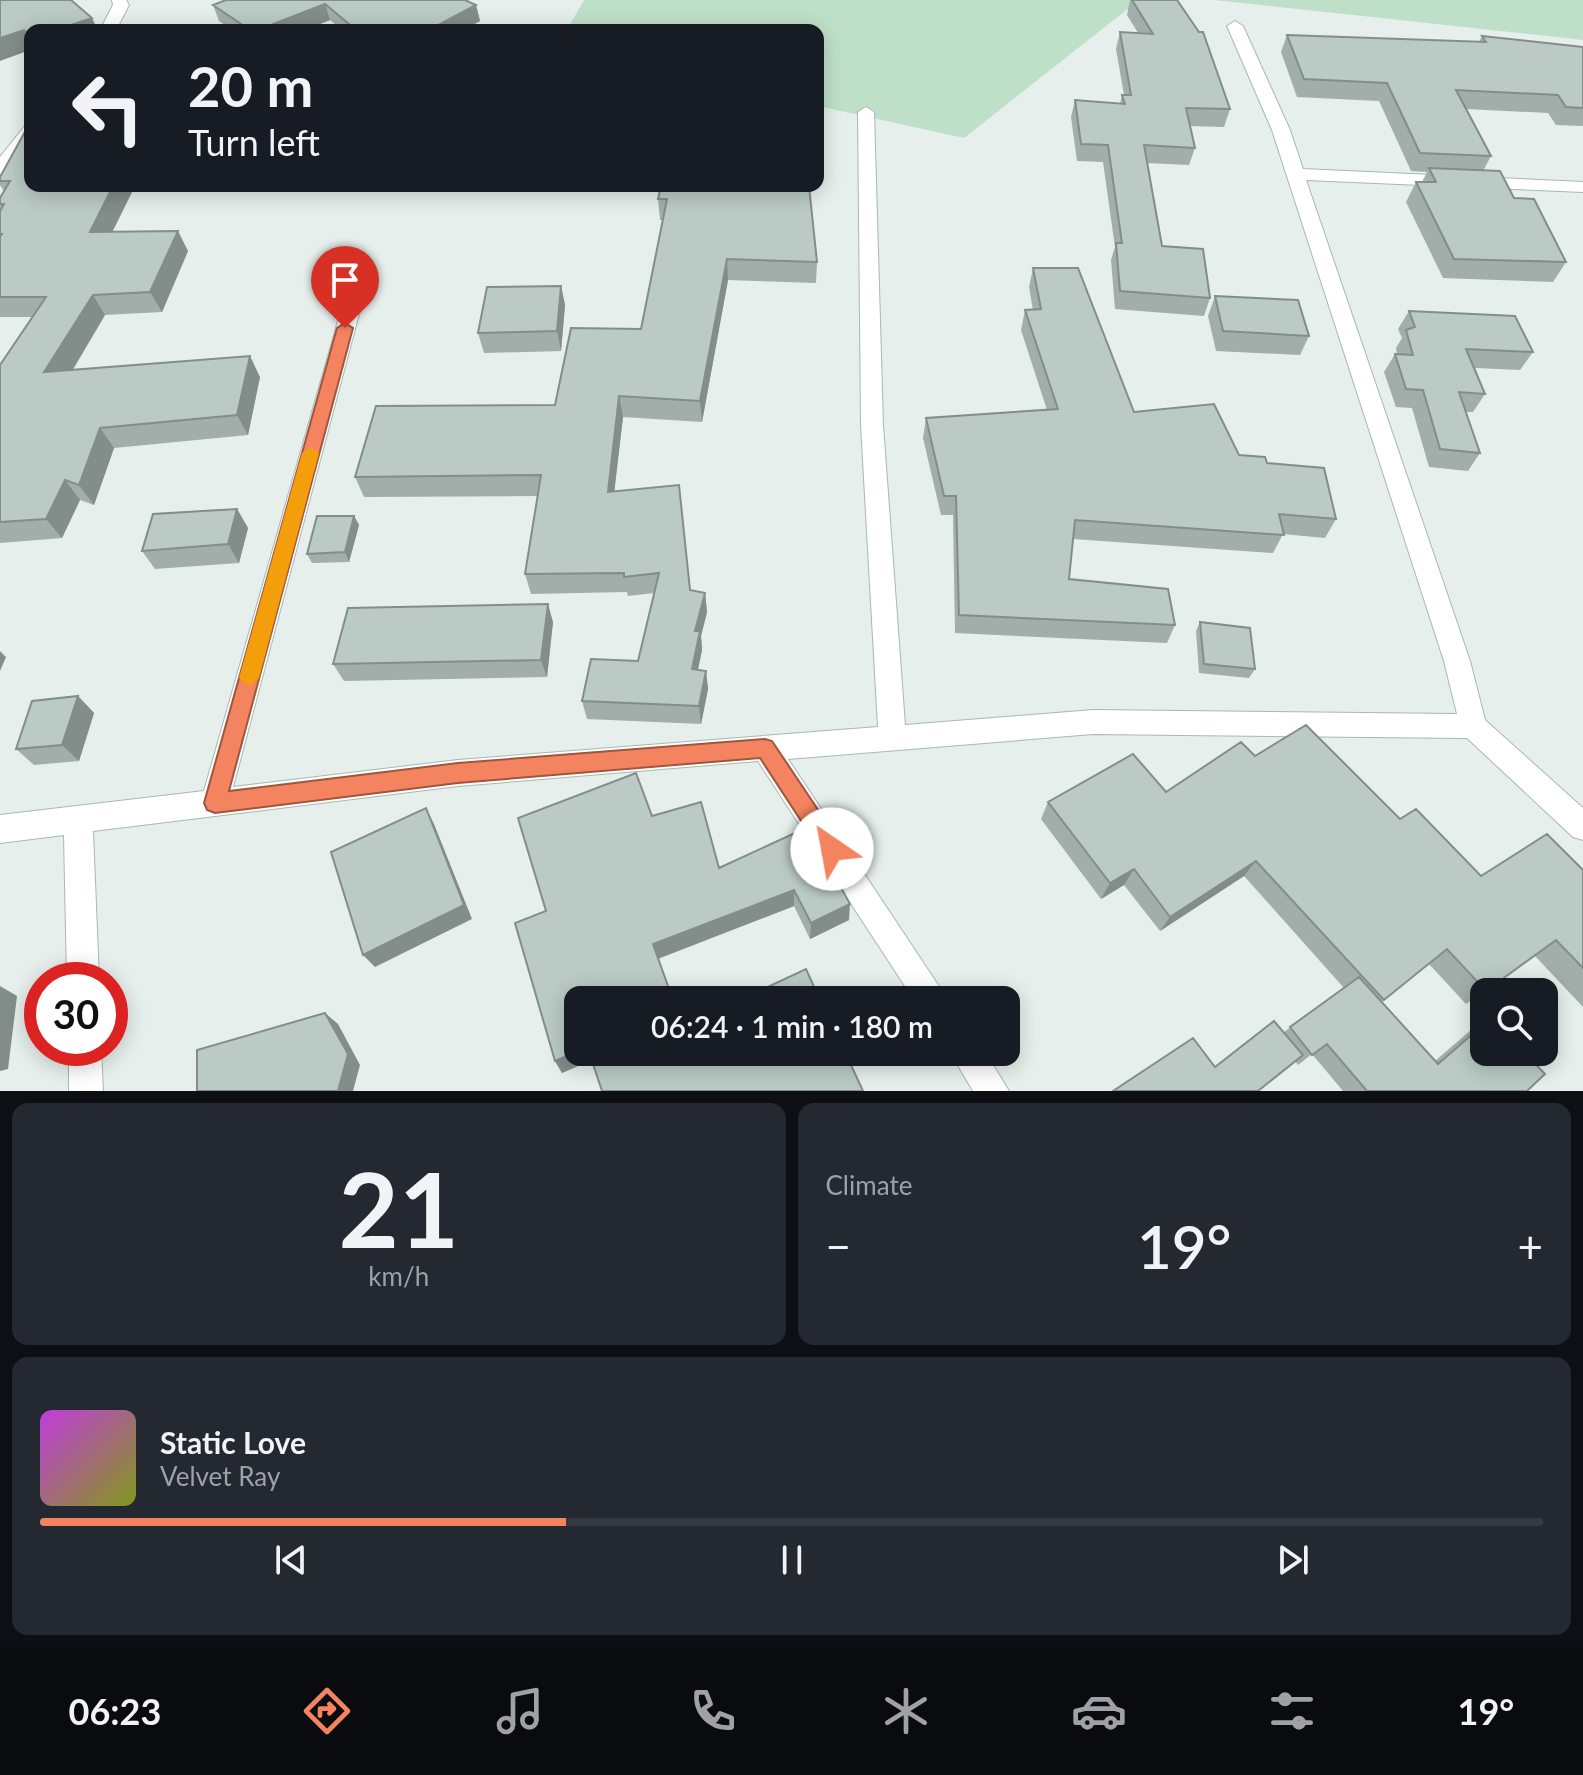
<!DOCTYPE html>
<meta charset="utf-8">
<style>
body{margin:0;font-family:Lato,sans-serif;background:#242831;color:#f1f3f6;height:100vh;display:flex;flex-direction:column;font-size:30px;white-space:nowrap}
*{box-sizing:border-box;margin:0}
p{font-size:26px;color:#9ea1a6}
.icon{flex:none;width:44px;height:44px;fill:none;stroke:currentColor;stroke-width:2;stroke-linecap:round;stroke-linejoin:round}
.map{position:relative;height:1091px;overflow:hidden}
.sheet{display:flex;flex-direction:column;gap:12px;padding:12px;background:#0d0f14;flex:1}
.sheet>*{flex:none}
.hud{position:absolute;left:24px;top:24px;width:800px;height:168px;border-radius:16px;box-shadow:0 4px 20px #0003;background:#171b24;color:#f1f3f6;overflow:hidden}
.buttons{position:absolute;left:1470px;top:978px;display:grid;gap:16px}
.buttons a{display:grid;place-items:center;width:88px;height:88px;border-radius:16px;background:#171b24;box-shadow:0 4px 20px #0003;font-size:40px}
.speed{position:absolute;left:24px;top:962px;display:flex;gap:16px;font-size:40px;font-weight:700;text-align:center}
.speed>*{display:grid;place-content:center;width:104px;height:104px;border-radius:50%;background:#171b24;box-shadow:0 4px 20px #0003;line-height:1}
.speed .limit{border:12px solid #d22;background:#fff;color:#111}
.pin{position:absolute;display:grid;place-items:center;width:68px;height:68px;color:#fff;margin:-82px -34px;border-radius:50% 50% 50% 0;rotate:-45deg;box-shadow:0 0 8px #0007}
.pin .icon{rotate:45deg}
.me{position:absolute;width:88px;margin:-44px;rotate:327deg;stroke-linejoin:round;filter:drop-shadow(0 0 6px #0008)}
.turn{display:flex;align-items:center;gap:28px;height:168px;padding:0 32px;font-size:36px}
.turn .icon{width:104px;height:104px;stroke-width:2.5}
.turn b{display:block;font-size:56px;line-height:68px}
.big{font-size:60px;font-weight:600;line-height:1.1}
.sheet .card{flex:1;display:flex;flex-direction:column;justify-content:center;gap:12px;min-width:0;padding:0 28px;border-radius:16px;background:#242831}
.sheet .dial{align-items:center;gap:0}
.dial b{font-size:104px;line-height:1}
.song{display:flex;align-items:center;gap:24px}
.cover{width:96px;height:96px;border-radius:12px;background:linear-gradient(135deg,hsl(290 70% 55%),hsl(70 70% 35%))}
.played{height:8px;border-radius:4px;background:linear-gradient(90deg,#f4845f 35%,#363941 35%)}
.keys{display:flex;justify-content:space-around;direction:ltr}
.heat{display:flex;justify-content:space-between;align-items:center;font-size:44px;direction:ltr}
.sheet .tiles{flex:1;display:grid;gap:12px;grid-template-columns:1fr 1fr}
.card:last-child{grid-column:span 2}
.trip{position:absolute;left:564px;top:986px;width:456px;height:80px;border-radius:16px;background:#171b24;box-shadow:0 4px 20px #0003;font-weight:600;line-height:80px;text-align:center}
.menu{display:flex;height:128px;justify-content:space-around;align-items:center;background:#090b0e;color:#9ea1a6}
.menu .icon{width:56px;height:56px}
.menu .on{color:#f4845f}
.menu b{font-size:36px;color:#f1f3f6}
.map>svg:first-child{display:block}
.green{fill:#bfe0c8}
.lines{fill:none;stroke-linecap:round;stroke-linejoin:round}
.minor-casing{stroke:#a8b8b2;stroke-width:2}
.minor{fill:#fff;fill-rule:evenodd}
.wall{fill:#a1aea9}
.shaded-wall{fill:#838d89}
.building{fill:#bbcac4;stroke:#838d89;stroke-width:2}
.route{fill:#f4845f;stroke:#9f563e;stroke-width:2}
.slow{fill:#f59e0b}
</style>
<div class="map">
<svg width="1583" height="1091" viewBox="0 0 1583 1091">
<rect width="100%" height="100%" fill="#e6efeb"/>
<path class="green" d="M584,0h555l-175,138 -146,-32v-76h-256l6,-2z
M1214,0h369v40z"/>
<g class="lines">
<defs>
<path id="minor" d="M112,0h14l3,5 -13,25h-16l13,-25z
M1235,21l8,5 47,104 13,39 280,13v10l-277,-12 164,481 15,59 98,88v32l-10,-3 -106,-99 -374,-4 -305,25 160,241h-34l-156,-239 -300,25 -365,45 6,149h-32l-3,-145 -64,8v-28l204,-24 150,-526h14l3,4 -138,518 225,-27 420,-33 -17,-302 -3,-313 8,-5 8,5 9,313 22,300 188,-15 364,4 -13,-53 -172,-531 -45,-104z
M30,126c0,17 -12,43 -30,48v-17l24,-30z
M69,1048h32l2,43h-34z
M950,1052h35l24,39h-36z"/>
</defs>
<use href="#minor" class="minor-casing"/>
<use href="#minor" class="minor"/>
</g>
<path class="wall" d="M1130,0h47l53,109 -6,18 -34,-1 5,22 -6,17 -42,-2 15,83 48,52 -6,18 -89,-7 -4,-49 4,-13 -12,-85 -26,-1 -6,-44 4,-17 45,4 2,-9h2l-8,-46 4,-17 18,1 -11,-18z
M471,2l5,3 4,16 -17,9h-121l-12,-10 -25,10h-73l-13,-9 -6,-16z
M1287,35l192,7 3,-6 101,11v79l-27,-1 -8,-12 -82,-4 25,47 -8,15 31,27 52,64 -13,20 -110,-4 -37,-76 10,-20h6l5,-10 -16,-1 -32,-70 -82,-4 -16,-45z
M0,177l112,55 76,19 -26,61 -57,3 -32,55 187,7 -12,58 -134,13 -20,57 -14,-5 -18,38 -62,5v-178l32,-48h-32v-119l4,-7 -4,-6z
M661,186l156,76 -1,21 -88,-3 -26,142 -79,-5 -9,74 76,99 15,3 2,19 -6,24 1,14 -4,20 8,1 2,18 -7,35 -114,-5 -5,-18 56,-40 16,-68 -26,3 -1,-4 -96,2 -6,-20 13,-78 -174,1 -9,-20 200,-72 86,-76 22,-109h-3l-2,-21z
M1033,268l101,144 105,43 28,8 69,56 -11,19 -42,-4 -10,19 -200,-14 -4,40 106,46 -8,18 -212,-10 -2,-118h-12l-18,-77 3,-20 121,-8 -26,-80 4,-20h8l-4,-23z
M561,286l4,19 -4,46 -77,2 -6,-20z
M1215,296l94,40 -9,19 -84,-4 -8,-35z
M1409,311l124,41 -13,18 -45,-2 10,26 -12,18h-7l14,41 -12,18 -39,-4 -17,-59 -16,-1 -12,-35 11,-18h2l-1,-6 6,-10 -4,-9z
M237,509l11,19 -9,35 -84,6 -13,-18z
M354,516l5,9 -10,37 -37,1 -5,-9z
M553,622l-6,55 -203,4 -11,-17z
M1200,622l55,47 -6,9 -50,-5 -3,-42z
M78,696l16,17 -15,48 -45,4 -18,-16z
M1255,756l145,63 81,57 102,-6v137l-48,-51 -49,35 -20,13 -37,-40 -47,38 53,59 37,-32 12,-7v30l43,39h-184l-31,-37 -14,11 -3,-4 -80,6 69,-35 60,-44 -100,-112 -84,55 -36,-46 -23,14 -60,-80 7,-17 118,-10z
M652,816l67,52 89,-41 41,93 -39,19 -16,-33 -136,53 -66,101 -30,13 -7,-12 -9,-150z"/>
<path class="shaded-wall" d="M325,4l5,16 -25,10h-47z
M476,5l4,16 -17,9h-34z
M92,18l6,12h-42z
M418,25l1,5h-14z
M24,30l6,11v9l-30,11v-23z
M113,186h22l-33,67 -12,-21z
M178,231l10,20 -26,61 -12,-20z
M727,259l1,21 -26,142 -2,-21z
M561,286l4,19 -4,46 -4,-20z
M93,295l12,20 -46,77 -15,-20z
M250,356l10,21 -12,58 -11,-20z
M619,396l4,21 -11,95 -4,-20z
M100,428l14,20 -20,57 -15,-20z
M65,480l15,20 -18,38 -16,-19z
M237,509l11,19 -9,35 -11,-19z
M354,516l5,9 -10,37 -4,-10z
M705,593l2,19 -6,24 1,14 -8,38 -2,-19 3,-38z
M548,604l5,18 -6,55 -6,-17z
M0,651l6,6 -6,14z
M706,671l2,18 -7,35 -2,-18z
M78,696l16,17 -15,48 -17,-16z
M426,808l8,16 38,95 -97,48 -12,-12z
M1256,861l-12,15 -84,55 10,-14z
M1134,869l-10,16 -23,14 9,-16z
M794,890v16l-137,53 -4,-15z
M850,904l-1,16 -39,19 1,-16z
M0,986l17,10 -9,73 -8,2z
M325,1013l13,11 22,41 -7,26h-15z
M578,1051v1h12l4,7 -32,14 -7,-12z"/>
<path class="building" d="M0,0h71l21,18 -36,12h-26v5l-6,-5 -24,8z
M226,0h239l11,5 -47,25 -11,-5 -13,5h-49l-31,-26 -67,26h-8l-37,-25z
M1132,0h45l22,32h4l27,77 -44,-1 9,40 -51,-3 18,101 41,3 7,49 -90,-7 -4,-48h6l-14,-98 -27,-1 -6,-44 50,4 -3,-9h9l-11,-63 33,2z
M1287,35l199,7 -4,-6 101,11v61l-17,-1 -8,-12 -102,-5 35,66 -71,-3 -33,-70 -83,-4z
M27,128h3v58h83l-23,46 88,-1 -28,61 -57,3 -49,77 206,-16 -13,59 -137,13 -21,57 -14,-5 -19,39 -46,3v-157l46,-68h-46v-60l2,-3h-2v-23l4,-7h-4v-6l10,-17h-10v-4z
M1429,168l71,3 14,27 20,1 32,63 -112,-3 -38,-77h20z
M661,186h148l8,76 -90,-3 -27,142 -81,-5 -11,96 71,-7 11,105 15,3 -10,38h5l-8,38 14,2 -7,35 -117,-5 9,-42 47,2 21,-88 -35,4v-4l-99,1 16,-99 -186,2 21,-71 179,-1 16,-77 70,1 26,-130h-9z
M1033,268h45l56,144 80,-8 25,51 26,2 2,6 57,5 12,51 -57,-5 5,21 -209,-15 -6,59 99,10 7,36 -216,-10 -3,-119h-12l-18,-78 132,-9 -33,-99 16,-1z
M561,286l-4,45 -79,2 9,-46z
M1215,296l83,4 11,36 -86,-5z
M1409,311l106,5 18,36 -67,-3 19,45 -26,-2 21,61 -40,-4 -17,-59 -17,-1 -11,-35 18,1 -7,-25 9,-3z
M237,509l-9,35 -86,7 11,-37z
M317,516h37l-9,36 -38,2z
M548,604l-7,56 -208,4 15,-56z
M1200,622l50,6 5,41 -51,-5z
M78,696l-16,49 -46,4 16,-48z
M1306,725l94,94 16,-10 65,67 66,-42 36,36v98l-27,-28 -70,51 -39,-42 -63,51 -128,-139 -86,56 -36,-48 -24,14 -62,-81 85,-48 33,38 75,-50 14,14z
M636,773l16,43 49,-14 18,66 89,-41 42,77 -39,19 -17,-33 -141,54 20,56h-95v51l-23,10 -40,-138 31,-12 -28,-93z
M426,808l38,97 -101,50 -32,-103z
M806,969l14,31h-80z
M1359,977l79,87 46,-40v28h40l21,22 -18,17h-160l-40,-47 -15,11 -22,-28z
M325,1013l23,41 -10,37h-141v-41z
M1274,1021l29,34 -45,36h-145l80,-53 22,29z
M589,1052h256l18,39h-261z"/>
<path class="route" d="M345,323l8,5 -124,463 229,-28 307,-24 7,2 67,100 4,8 -4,7 -7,3 -8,-3 -64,-98 -302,25 -243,30 -8,-3 -3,-7 133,-475z"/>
<path class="slow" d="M311,447l8,6 -60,225 -10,8 -10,-8 63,-225z"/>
</svg>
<div class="buttons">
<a><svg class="icon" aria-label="search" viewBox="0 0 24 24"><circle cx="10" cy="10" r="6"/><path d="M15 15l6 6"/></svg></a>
</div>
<div class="speed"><div class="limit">30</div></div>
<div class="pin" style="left:345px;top:328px;background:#d93025"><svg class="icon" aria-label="arrive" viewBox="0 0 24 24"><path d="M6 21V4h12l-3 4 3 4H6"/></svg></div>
<svg class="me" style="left:832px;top:849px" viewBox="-20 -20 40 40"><circle r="19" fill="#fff"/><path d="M0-13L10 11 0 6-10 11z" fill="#f4845f"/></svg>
<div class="trip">06:24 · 1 min · 180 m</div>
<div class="hud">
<div class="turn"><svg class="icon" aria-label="left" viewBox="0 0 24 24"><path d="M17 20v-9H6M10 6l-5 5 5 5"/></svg><div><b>20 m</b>Turn left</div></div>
</div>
</div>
<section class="sheet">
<div class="tiles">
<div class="card dial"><b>21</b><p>km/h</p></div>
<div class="card"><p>Climate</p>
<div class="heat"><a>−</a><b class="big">19°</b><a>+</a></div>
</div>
<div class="card">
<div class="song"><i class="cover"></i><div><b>Static Love</b><p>Velvet Ray</p></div></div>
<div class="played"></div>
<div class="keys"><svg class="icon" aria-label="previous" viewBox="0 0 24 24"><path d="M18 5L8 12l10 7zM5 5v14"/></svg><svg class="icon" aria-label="pause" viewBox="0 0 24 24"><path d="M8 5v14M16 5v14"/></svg><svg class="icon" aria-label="next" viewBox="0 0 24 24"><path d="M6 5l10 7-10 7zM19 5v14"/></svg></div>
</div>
</div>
</section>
<nav class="menu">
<b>06:23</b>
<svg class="icon on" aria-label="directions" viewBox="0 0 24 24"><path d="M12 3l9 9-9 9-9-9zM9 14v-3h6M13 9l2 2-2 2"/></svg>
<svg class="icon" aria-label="music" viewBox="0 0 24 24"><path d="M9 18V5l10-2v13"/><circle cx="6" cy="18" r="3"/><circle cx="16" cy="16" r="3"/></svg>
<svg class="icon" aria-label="phone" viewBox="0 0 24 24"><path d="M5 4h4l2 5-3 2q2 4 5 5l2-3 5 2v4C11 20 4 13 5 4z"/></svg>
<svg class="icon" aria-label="climate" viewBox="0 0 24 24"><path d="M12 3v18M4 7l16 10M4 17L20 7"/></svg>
<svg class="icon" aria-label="car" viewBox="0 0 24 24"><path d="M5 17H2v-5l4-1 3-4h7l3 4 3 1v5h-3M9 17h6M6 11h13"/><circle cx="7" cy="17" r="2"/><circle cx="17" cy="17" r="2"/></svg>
<svg class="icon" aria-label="filters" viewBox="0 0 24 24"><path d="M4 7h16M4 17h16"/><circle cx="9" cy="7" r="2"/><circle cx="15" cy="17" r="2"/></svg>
<b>19°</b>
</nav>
